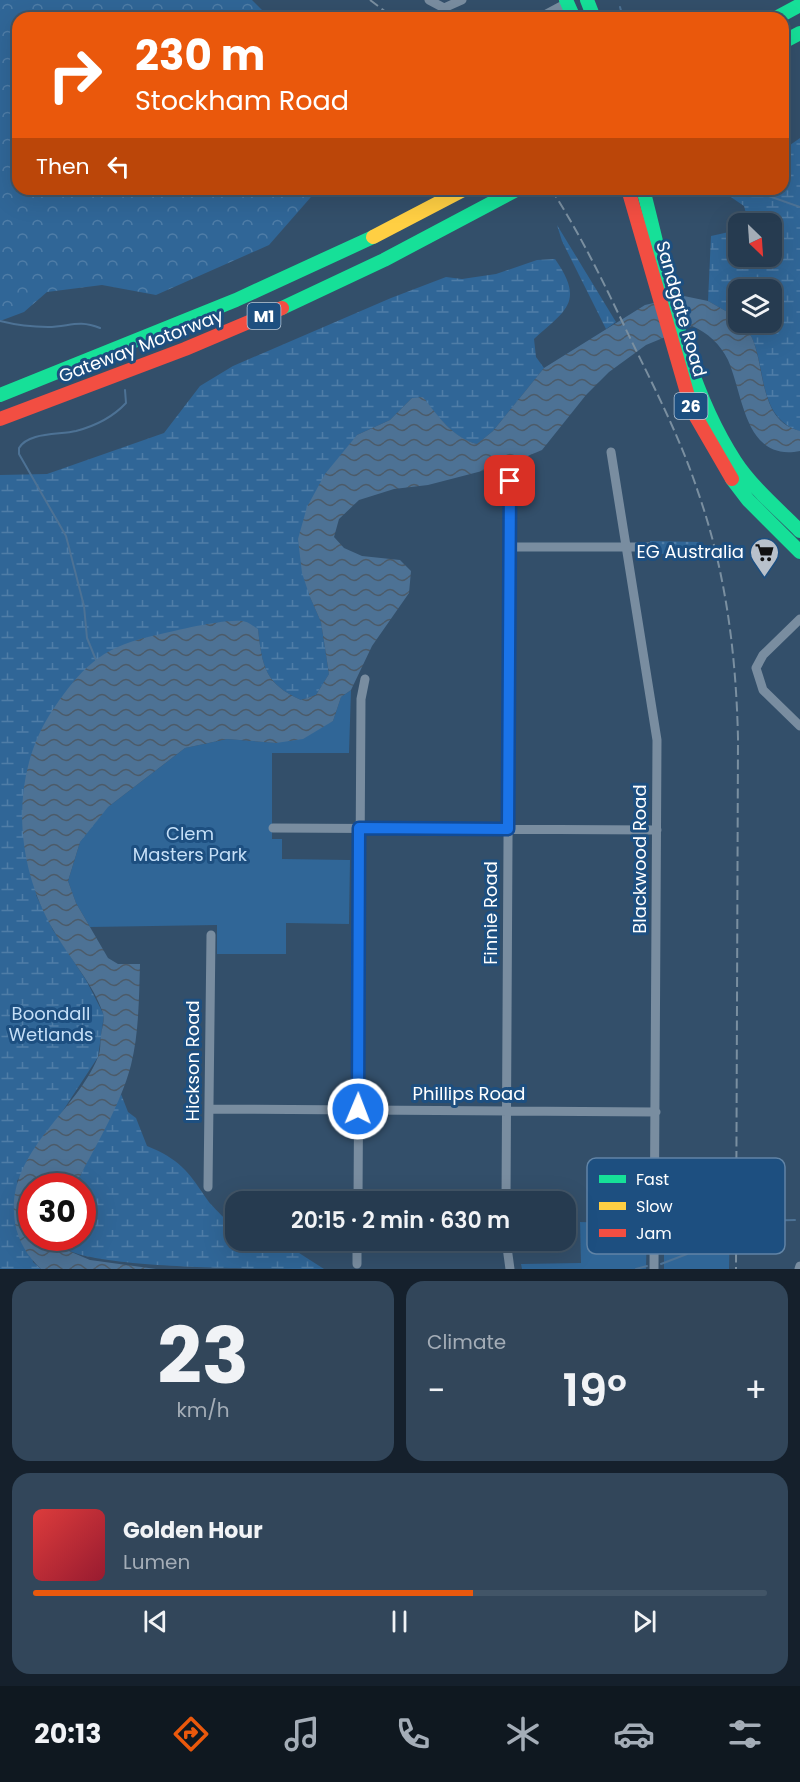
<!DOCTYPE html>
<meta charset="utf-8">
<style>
body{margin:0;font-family:Poppins,sans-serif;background:#32465a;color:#f1f3f6;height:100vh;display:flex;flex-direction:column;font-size:22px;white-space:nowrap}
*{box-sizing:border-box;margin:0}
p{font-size:20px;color:#a4adb7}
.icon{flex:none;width:33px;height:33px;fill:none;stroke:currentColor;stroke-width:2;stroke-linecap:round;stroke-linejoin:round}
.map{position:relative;height:1269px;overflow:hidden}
.panel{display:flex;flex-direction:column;gap:12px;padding:12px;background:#15202c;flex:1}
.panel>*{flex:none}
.banner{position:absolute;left:12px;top:12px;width:777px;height:183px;border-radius:18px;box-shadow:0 6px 24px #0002,0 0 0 2px #425567;background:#ea580c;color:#fff;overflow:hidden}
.needle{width:39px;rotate:155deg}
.controls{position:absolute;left:728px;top:213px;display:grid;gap:12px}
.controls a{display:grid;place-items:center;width:54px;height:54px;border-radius:12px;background:#263b50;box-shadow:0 6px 24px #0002,0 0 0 2px #425567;font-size:30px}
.speed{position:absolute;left:18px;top:1173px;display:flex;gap:12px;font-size:30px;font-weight:700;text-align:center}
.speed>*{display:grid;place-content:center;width:78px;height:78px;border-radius:50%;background:#263b50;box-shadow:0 6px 24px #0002,0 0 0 2px #425567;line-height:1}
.speed .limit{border:9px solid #d22;background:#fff;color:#111}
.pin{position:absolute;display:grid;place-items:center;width:51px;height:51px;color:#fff;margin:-26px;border-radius:12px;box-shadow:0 3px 9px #0006}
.me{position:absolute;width:66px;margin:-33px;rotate:1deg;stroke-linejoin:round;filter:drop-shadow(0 0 4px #0008)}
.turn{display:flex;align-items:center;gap:21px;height:126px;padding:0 24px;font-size:27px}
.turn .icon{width:78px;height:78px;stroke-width:2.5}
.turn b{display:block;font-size:42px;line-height:51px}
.then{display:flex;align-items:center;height:57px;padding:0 24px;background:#0003;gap:12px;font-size:22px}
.big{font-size:45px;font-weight:600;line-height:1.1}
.panel .widget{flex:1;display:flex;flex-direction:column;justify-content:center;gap:9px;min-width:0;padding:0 21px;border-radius:18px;background:#32465a}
.panel .dial{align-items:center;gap:0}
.dial b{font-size:78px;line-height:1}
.song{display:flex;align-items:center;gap:18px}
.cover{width:72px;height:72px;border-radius:9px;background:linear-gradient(135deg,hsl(0 70% 55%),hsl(350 70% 35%))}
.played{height:6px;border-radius:3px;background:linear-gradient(90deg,#ea580c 60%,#425567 60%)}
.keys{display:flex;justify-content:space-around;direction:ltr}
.heat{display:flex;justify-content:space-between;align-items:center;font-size:33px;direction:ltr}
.panel .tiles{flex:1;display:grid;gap:12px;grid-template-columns:1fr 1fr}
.widget:last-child{grid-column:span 2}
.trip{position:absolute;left:225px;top:1191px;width:351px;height:60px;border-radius:18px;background:#263b50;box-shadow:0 6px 24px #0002,0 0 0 2px #425567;font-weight:600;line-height:60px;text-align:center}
.tab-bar{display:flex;height:96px;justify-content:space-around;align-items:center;background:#0f1820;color:#a4adb7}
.tab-bar .icon{width:42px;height:42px}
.tab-bar .current{color:#ea580c}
.tab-bar b{font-size:27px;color:#f1f3f6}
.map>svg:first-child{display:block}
.grass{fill:url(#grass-dots)}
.forest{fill:url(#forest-crowns)}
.wetland{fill:url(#wetland-marsh)}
.green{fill:#306697}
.water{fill:url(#water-waves)}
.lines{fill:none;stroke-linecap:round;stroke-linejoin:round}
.stream{stroke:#4d7295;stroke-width:2}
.street{stroke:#798da0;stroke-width:9}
.fast{stroke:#16e098;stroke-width:14}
.slow{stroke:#ffcf43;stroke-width:14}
.jam{stroke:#f24e42;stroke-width:14}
.rail{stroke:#7a8fa0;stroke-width:2;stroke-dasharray:10 4.5;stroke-linecap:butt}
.route-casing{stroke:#114b97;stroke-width:15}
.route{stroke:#1a73e8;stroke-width:10}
.labels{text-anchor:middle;stroke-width:6;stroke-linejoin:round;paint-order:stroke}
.shield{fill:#1d4f80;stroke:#bbcad9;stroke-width:1.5}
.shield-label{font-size:16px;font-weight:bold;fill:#fff}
.street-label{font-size:18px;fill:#fff;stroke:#1d4f80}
.poi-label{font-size:18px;fill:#fff;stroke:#1d4f80;text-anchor:end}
.park-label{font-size:18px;fill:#c5dff7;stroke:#1d4f80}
.key{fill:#1d4f80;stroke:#6184a6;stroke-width:1.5}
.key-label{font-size:16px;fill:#fff}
</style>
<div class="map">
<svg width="800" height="1269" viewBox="0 0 800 1269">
<defs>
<pattern id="grass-dots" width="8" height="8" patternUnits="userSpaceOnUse" patternTransform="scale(1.5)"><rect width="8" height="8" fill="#306697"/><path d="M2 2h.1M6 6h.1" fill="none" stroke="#4f7da7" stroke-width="1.8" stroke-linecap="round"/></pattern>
<pattern id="forest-crowns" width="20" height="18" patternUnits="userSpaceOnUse" patternTransform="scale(1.5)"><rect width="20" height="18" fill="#306697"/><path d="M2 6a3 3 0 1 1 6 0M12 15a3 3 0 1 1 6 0" fill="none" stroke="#4f7da7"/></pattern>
<pattern id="wetland-marsh" width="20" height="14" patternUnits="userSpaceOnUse" patternTransform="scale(1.5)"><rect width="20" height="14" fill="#306697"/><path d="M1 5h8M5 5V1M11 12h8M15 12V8" fill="none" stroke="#4f7da7"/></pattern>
<pattern id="water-waves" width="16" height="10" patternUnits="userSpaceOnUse" patternTransform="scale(1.5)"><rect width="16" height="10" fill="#4d7295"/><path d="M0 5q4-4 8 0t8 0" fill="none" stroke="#4c5b69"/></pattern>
</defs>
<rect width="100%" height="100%" fill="#334f6a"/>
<path class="grass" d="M650,541l52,1 2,11 -54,1z"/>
<path class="forest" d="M0,0h252l18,18h-252v171h300l-49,56 -113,50 -54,-10 -55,7 -23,20 -24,9z"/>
<path class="wetland" d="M800,138v293h-1c-39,-14 -33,-55 -45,-88 -2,-7 -7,-14 -11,-20l28,-1v-32h-33v28l-30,-17 3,-65 27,-6v26h33v-32l-27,-1 3,-6 -3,-11 -25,-17h19l31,6 -8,-6h22v-39z
M557,225l59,97 -10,7 -44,-88z
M555,259c30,43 11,51 -21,80l2,18 8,11 -51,63 -16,13c-23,-5 -39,-28 -54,-46h-11l-22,22 -33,15 -47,162 11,25 8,52 -13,21 -15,5c-36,-16 -39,-34 -43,-71l-222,266 17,35 33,50 18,35 -6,42 -81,124 16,81 8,7h-41v-794l47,-1 117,-41 36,-47 33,-20 158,-68 55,-21 16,2 34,-5 41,-14z
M121,1094l7,18 8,6 11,28c32,13 41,25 59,52 5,8 22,23 29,31l1,11 49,4 39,25c-58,0 -206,0 -252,-17 -5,-2 -7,-9 -10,-14h20v-52h-7z"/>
<path class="green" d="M351,690l-2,63h-77v86h10v20l68,1 -1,64 -63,-1v31h-69v-29l-127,2 -14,-24 -8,-22 12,-39 28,-35 77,-59 42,-9 49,4 57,-22 8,-24z
M730,1219l-1,50h-65v-39l29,1z
M580,1222l67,2 -1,45h-124l-1,-5 60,-1z"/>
<path class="water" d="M684,296l24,5 30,17v4l5,1c4,6 9,13 11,20 11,31 7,79 46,88v20c-55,11 -56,-54 -72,-91 -8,-16 -20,-27 -36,-34l-46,19 -37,27 -23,23 -44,55 -33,14 -81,21 -34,4 -35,11 -20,19 -5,18 10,11 18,8 38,4 11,11 -2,22 -37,53 -21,44 -10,7 -8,24 -30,18 -27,4 -49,-4 -42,9 -77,59 -28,35 -12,39 8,22 32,55 10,6h22c-1,33 -1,69 -9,101 -11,42 -37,83 -56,121h-43v52h30l7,13 21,9 66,9h-115c-13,-12 -23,-28 -26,-46 -11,-70 60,-109 83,-166 3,-6 2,-15 3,-22 1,-7 4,-16 2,-22 -10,-30 -34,-55 -49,-82 -40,-67 -45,-158 0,-223 26,-38 46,-60 94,-71 22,-5 73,-18 94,-16 5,0 11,5 16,8 4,37 7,55 43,71l15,-5 13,-21 -8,-52 -11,-25 -8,-24 -4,-34 9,-32 18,-33 32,-39 33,-15 22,-22 11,-1c15,19 30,41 54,47l16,-13 51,-63 101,-63z"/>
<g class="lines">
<path class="stream" d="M620,7l3,11
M749,189l51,18
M0,321c16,4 32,6 48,6 21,0 30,-8 52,1
M96,660l-9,-22 -3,-32 -18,-70 -47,-82v-6c9,-16 40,-13 57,-17 19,-5 36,-13 50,-28l-1,-13
M745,1221l50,-1
M661,1264l26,-10 44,-32
M636,1269l11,-3"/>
<path class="street" d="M429,0l15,8
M444,8l18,-8
M539,18l28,-15
M611,452l46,288 -3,529
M510,547h139
M800,619l-37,36 -7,13 7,22 37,36
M273,828l384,2
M210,1109l446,3
M208,1187l3,-252
M358,1202l3,-503 4,-20
M506,1202l4,-721
M506,1240l4,29
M357,1264v-24
M799,1269l1,-3"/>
<path class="fast" d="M566,0l8,18
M587,0l7,18
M776,18l24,-13
M783,42l17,-9
M643,189c24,91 40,192 92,272 17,26 43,48 65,70
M282,308l102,-48 134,-71
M0,395l236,-95 137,-63
M732,479l16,21 52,52"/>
<path class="slow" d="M373,237l92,-48"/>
<path class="jam" d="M628,189l64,221 40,69
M0,419l185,-70 97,-41"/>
<path class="rail" d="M370,0l24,18
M551,189c32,49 56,101 81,153 24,49 49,98 66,150 28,80 38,162 40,246l-2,531"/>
</g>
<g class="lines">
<defs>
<path id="route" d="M358,1109l1,-281 149,1 2,-348"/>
</defs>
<use href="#route" class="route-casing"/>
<use href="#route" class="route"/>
</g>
<defs>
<symbol id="supermarket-pin" viewBox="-11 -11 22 30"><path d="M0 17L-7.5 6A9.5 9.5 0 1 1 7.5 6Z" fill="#b8c1cb" stroke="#1d4f80"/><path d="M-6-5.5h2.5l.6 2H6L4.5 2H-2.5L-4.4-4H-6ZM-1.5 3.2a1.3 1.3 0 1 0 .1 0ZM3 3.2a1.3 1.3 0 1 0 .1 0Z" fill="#111"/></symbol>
</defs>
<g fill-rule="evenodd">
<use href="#supermarket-pin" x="748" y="536" width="33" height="45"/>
</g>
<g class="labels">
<g class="shield">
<rect x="247.5" y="303" width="33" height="26" rx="4.5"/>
<rect x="674.5" y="393" width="33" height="26" rx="4.5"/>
</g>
<g class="shield-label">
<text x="264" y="322">M1</text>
<text x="691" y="412">26</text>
</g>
<g class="street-label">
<text transform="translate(681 309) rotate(74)" y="6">Sandgate Road</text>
<text transform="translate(141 346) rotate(-21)" y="6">Gateway Motorway</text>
<text transform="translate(640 859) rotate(-90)" y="6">Blackwood Road</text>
<text transform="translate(491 913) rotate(-90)" y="6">Finnie Road</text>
<text transform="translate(193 1061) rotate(-90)" y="6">Hickson Road</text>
<text x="469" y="1100">Phillips Road</text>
</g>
<g class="poi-label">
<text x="744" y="558">EG Australia</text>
</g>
<g class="park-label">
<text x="190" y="840">Clem<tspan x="190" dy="21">Masters Park</tspan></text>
<text x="51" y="1020">Boondall<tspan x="51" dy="21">Wetlands</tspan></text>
</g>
</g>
<rect x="587" y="1158" width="198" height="96" rx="9" class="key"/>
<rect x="599" y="1175" width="27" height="8" fill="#16e098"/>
<rect x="599" y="1202" width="27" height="8" fill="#ffcf43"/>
<rect x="599" y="1229" width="27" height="8" fill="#f24e42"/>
<g class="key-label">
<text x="636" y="1185">Fast</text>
<text x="636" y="1212">Slow</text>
<text x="636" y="1239">Jam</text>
</g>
</svg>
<div class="controls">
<a><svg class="needle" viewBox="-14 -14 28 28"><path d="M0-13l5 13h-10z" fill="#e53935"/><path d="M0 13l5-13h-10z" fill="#a4adb7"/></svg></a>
<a><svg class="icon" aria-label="layers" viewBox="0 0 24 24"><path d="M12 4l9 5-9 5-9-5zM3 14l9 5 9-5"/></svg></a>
</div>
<div class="speed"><div class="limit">30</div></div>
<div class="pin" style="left:510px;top:481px;background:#d93025"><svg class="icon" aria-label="arrive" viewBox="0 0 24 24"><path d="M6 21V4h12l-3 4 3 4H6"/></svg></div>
<svg class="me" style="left:358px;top:1109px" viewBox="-20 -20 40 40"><circle r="17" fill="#1a73e8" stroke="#fff" stroke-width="3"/><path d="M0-11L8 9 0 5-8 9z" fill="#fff"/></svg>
<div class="trip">20:15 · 2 min · 630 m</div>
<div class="banner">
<div class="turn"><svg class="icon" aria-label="right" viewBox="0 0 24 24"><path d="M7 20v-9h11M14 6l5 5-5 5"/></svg><div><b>230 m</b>Stockham Road</div></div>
<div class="then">Then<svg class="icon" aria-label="left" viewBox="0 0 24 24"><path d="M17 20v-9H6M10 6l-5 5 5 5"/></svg></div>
</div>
</div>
<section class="panel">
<div class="tiles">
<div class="widget dial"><b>23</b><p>km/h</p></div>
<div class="widget"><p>Climate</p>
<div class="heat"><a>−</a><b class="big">19°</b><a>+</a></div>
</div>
<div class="widget">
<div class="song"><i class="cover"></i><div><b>Golden Hour</b><p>Lumen</p></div></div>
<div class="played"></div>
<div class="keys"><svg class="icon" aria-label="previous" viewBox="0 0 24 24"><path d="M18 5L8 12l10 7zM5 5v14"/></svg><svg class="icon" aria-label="pause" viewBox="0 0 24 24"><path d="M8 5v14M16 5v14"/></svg><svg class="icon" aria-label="next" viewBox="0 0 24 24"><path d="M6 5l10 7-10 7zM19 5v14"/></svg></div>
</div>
</div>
</section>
<nav class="tab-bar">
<b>20:13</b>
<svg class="icon current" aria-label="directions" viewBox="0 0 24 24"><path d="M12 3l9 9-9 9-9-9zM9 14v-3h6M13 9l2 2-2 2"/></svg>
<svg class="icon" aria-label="music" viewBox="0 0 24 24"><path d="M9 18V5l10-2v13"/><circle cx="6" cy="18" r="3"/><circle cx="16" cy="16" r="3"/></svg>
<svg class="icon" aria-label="phone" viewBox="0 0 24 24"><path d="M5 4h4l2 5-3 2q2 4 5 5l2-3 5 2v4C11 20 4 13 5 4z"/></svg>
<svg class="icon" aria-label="climate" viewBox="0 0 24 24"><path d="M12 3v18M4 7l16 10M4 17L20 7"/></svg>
<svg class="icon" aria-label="car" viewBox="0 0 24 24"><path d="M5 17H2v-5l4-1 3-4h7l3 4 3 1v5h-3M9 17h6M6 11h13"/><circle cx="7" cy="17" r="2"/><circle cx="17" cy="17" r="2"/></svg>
<svg class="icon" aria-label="filters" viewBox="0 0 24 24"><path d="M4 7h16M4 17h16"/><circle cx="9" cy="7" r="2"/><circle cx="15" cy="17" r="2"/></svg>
</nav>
